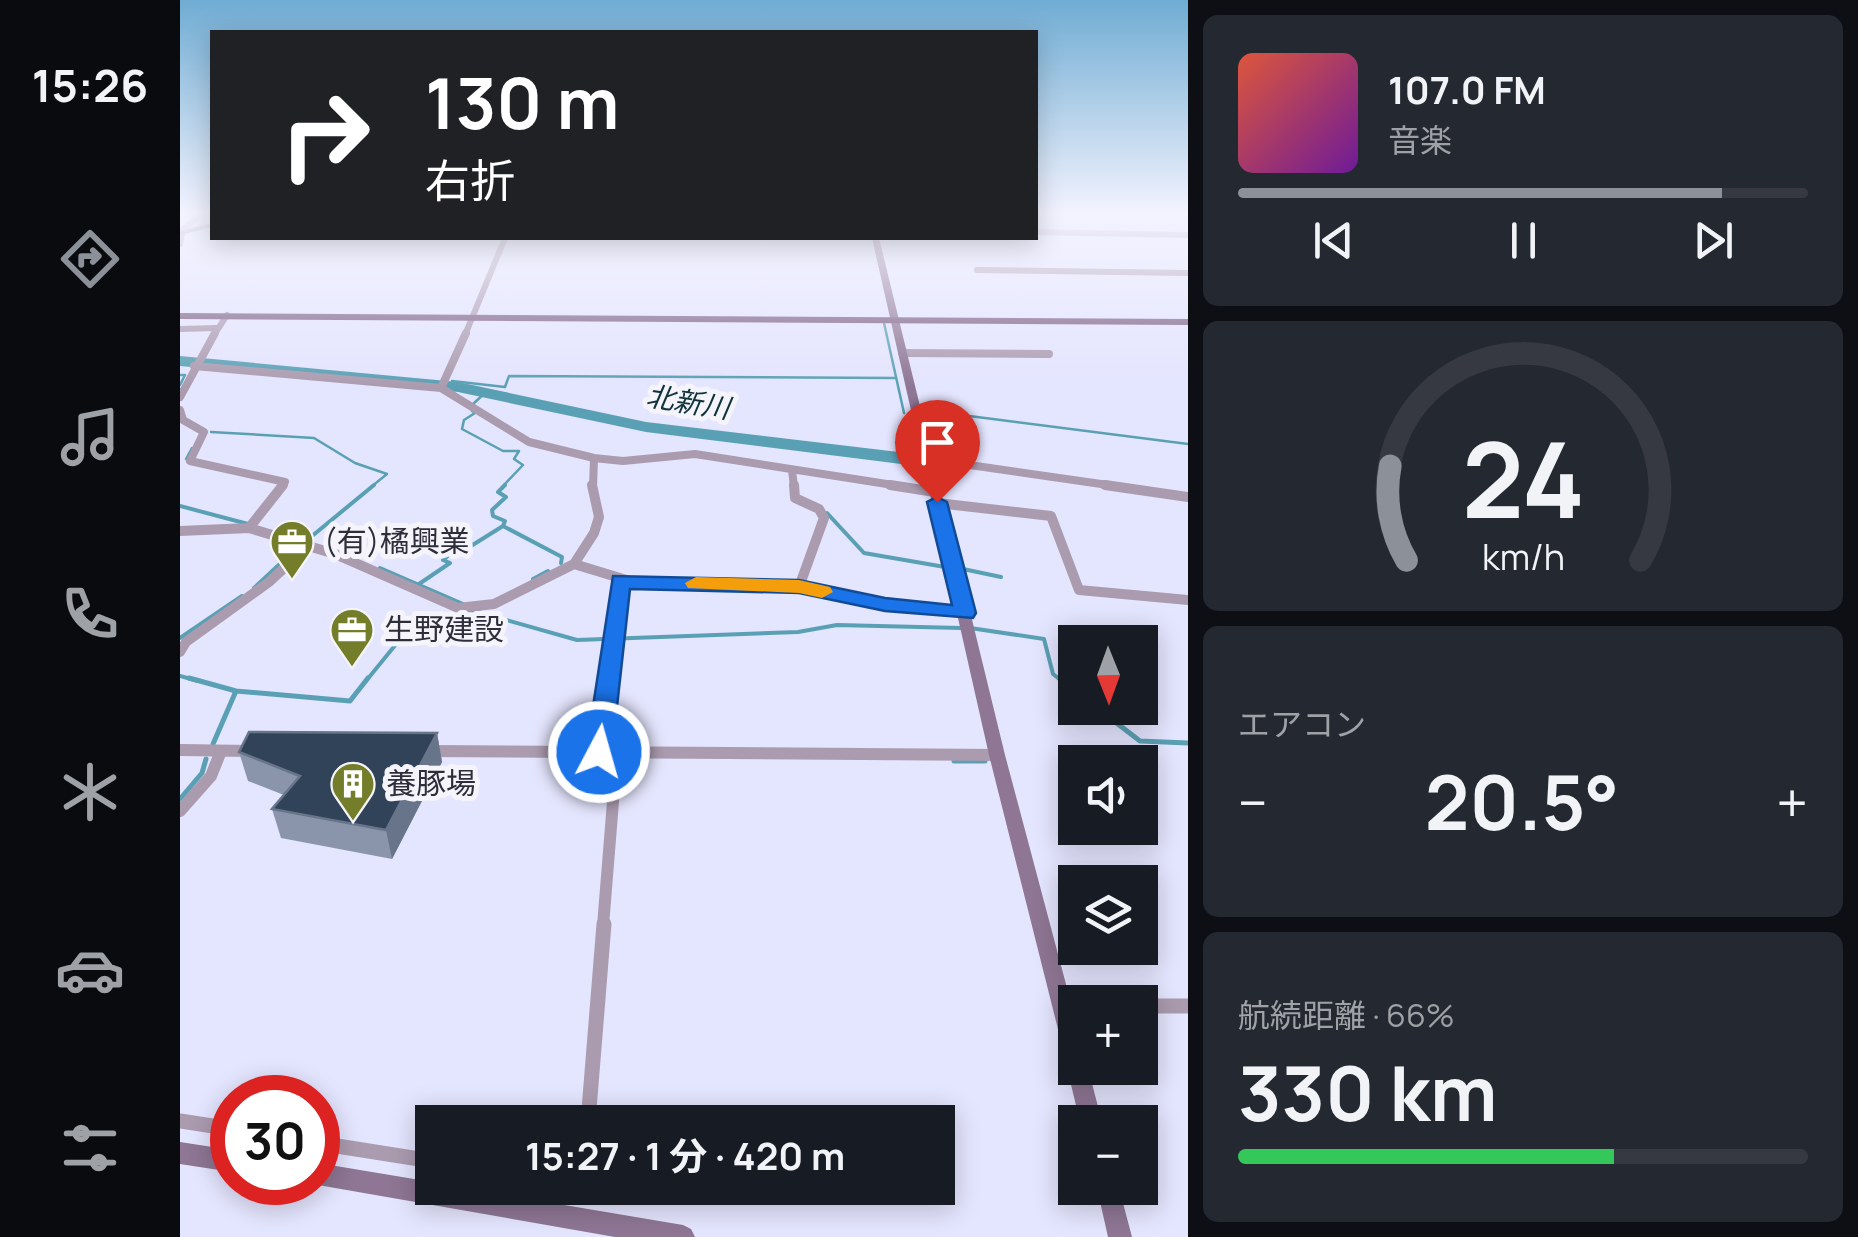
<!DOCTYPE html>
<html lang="ja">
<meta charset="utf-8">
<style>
body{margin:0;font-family:Manrope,"Noto Sans JP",sans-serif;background:#242831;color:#f1f3f6;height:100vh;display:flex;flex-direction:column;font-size:38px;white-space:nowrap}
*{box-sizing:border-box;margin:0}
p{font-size:32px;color:#9ea1a6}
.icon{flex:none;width:55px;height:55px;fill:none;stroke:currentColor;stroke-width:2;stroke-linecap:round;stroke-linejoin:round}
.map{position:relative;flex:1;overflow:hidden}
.sheet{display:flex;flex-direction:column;gap:15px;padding:15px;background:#0d0f14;width:670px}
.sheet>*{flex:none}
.banner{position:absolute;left:30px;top:30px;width:828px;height:210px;border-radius:0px;box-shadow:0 5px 25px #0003;background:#202124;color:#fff;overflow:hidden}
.needle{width:65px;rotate:179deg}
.fabs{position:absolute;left:878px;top:625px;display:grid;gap:20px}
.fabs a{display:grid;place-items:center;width:100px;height:100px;border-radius:0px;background:#171b24;box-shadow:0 5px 25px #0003;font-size:50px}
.speed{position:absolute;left:30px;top:1075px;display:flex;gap:20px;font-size:50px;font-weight:700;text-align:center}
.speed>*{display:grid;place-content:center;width:130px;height:130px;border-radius:50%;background:#171b24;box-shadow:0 5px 25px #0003;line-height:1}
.speed .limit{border:15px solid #d22;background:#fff;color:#111}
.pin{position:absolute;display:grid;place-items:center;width:85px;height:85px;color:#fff;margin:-102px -42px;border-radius:50% 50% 50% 0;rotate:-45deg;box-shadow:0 0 10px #0007}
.pin .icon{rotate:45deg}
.me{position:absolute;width:110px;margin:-55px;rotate:6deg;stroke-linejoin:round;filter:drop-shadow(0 0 8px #0008)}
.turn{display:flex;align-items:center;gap:35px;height:210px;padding:0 50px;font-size:45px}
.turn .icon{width:130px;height:130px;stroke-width:2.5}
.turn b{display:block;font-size:70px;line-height:85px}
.big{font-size:75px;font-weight:700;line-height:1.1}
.sheet .widget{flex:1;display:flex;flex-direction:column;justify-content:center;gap:15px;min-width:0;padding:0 35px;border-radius:15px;background:#242831}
.sheet .dial{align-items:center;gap:0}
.dial svg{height:260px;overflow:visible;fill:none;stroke:#363941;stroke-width:7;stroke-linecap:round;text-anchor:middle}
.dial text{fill:#f1f3f6;stroke:none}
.song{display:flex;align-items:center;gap:30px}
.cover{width:120px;height:120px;border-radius:15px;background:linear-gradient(135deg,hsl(10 70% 55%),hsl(280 70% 35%))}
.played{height:10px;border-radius:5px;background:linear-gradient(90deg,#8c9099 85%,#363941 85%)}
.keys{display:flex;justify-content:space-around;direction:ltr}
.heat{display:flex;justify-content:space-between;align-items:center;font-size:55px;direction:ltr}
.charge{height:15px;border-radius:8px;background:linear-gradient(90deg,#34c759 66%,#363941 0)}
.trip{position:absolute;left:235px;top:1105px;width:540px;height:100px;border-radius:0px;background:#171b24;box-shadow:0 5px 25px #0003;font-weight:700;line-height:100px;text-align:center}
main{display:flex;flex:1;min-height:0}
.tab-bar{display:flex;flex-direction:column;width:180px;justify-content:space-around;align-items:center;background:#090b0e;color:#9ea1a6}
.tab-bar .icon{width:70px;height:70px}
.tab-bar .on{color:#8c9099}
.tab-bar b{font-size:45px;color:#f1f3f6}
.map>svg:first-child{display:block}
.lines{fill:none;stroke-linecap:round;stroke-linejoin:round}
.stream-far2{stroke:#5aa0b4;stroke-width:2.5}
.stream-far1{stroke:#5aa0b4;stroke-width:4}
.stream{stroke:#5aa0b4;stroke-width:5}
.river{fill:#5aa0b4;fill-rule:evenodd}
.street-far4{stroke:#ab9baf;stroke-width:6}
.street-far3{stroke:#ab9baf;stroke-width:8}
.street-far2{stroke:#ab9baf;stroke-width:10}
.street-far1{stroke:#ab9baf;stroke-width:12}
.street{stroke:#ab9baf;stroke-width:15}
.secondary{fill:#8e7694;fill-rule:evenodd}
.primary{fill:#795c80;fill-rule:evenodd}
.wall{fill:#8a94ab}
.shaded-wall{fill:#67748a}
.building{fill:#314358;stroke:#67748a;stroke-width:2.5}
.route{fill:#1a73e8;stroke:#114b97;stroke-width:2.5}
.slow{fill:#f59e0b}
.labels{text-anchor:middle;stroke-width:10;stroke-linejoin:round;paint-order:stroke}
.far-water-label{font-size:28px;font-style:italic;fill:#0f323b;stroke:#f4f4fa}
.poi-label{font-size:30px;fill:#2e2e3a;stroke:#f4f4fa;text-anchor:start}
</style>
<main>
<nav class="tab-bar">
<b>15:26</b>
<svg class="icon on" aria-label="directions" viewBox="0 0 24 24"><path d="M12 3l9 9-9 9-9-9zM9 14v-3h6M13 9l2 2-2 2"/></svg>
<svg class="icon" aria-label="music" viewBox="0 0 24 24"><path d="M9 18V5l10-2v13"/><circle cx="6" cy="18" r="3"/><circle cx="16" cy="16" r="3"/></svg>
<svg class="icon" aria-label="phone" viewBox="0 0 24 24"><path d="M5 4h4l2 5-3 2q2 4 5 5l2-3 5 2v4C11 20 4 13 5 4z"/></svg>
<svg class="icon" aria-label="climate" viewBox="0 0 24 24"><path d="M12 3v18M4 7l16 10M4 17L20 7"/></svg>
<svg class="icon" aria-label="car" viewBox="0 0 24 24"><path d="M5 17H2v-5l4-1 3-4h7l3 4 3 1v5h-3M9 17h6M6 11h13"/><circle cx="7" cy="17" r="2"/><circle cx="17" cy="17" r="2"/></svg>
<svg class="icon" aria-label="filters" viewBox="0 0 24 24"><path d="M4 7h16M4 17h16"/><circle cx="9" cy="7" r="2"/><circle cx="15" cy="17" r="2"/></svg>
</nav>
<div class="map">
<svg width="1008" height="1237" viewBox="0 0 1008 1237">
<rect width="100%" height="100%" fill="#e4e5fe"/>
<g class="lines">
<path class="stream-far2" d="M704,323l20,90
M0,375h5l-5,10
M272,381l53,6 4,-11 387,2
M292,405l15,-14
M292,411l3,2 -11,7 -2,9 41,22h16l-5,8 9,6 -21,22
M750,416l16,-3 242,31
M31,432l103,6 41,25 32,11 -16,13
M6,459l6,-11"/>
<path class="stream-far1" d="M0,506l68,18
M647,513l37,40 81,14
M323,526l59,31 -1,6
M126,541l68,-56
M200,568l83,36
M783,569l38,8
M353,579l15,-8
M239,584l31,-21 -7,-3 13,-11 7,2 40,-25 2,-5 -12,-5 -1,-6 14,-13 -8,-5 7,-7
M74,588l44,-41
M291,610l106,30 221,-8 39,-7 124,3
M790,628l74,11 9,35 9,7
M0,638l62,-42
M0,676l18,5
M186,681l31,-38 33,-9 22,-19 20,-4"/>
<path class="stream" d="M9,678l47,13 114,10 18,-23
M879,678l16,13
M917,708l43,33 48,2
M33,744l23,-53
M774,761h31
M0,799l22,-26 4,-14"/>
<path class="river" d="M0,356l278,26 188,40 303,36 9,6 -9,6 -303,-38 -188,-40 -278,-26z"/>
<path class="street-far4" d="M855,232l153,3
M0,244l3,-14 17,-16
M797,270l211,3
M0,329l36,-1
M34,335l13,-20
M285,335l40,-97"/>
<path class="street-far3" d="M722,353l147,1
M14,366l247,22 88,54 65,16 29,3 72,-7 211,33
M261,388l25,-55
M0,397l35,-64
M0,410l3,10 21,12 -14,29 95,21 -4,5
M748,459l194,28
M612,470l2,17
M413,487l1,-29"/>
<path class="street-far2" d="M614,485l1,13 24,11 5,9 -25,69
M710,485l45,7
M925,485l83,12
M757,503l114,13 28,74 109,10
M69,528l34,-43
M0,531l69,-3 86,26 123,54 36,-4 80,-40 20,-31 5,-16 -7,-32
M394,564l69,21 156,2 86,17 80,9
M0,652l6,-10 83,-60 38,-35
M428,681l12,-100"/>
<path class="street-far1" d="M0,750l71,1
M248,751l569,4
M419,752l9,-74
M0,811l31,-35 10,-25
M423,926l14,-174"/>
<path class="street" d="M960,1006h48
M0,1121l52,8
M408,1122l16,-198
M138,1143l114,18
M611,1188l44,6"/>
<path class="secondary" d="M32,223v4l-32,8v-4z
M692,238h7l126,517 70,263v50h13l14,54h-22l-13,-54 2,-4 -4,-7 -76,-302z
M0,1142l52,8v22l-52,-8z
M138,1163l114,19v6h31l220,37 8,4 4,8h-80l-297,-52 -7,-3h7z
M917,1188h22l13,49h-24z"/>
<path class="primary" d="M0,313l1008,6v6l-1008,-6z"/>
</g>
<path class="wall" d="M257,733l5,29 -50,97 -111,-21 -9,-29 12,-14 -36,-14 -9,-29z"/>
<path class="shaded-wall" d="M257,733l5,29 -50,97 -6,-29z"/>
<path class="building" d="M69,732l188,1 -51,97 -114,-21 28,-33 -61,-24z"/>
<linearGradient id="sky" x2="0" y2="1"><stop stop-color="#6facd3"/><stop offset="0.55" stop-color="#f3f3ff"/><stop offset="1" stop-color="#f3f3ff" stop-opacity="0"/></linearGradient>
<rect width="1008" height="387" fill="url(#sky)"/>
<path class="route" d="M757,497l10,5 29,111 -3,5 -88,-7 -86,-18 -169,-4 -18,163 -4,6h-19l-3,-6 27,-176 186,4 86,18 67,7 -25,-103z"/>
<path class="slow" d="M516,577l103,3 31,7 3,5 -11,6 -23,-5 -111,-5 -3,-5z"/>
<defs>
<symbol id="office-pin" viewBox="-11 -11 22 30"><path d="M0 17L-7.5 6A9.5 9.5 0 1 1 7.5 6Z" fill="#747d29" stroke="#f4f4fa"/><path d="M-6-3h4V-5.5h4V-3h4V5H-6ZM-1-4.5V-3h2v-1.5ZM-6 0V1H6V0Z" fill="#fff"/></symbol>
<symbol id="building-pin" viewBox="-11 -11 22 30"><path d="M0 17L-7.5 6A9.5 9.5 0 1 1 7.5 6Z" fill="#747d29" stroke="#f4f4fa"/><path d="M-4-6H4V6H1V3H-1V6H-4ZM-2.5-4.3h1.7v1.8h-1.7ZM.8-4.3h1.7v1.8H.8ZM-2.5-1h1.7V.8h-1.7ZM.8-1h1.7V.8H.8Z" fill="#fff"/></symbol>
</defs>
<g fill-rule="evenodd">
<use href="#office-pin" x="87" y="517" width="50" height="68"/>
<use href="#office-pin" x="147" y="605" width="50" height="68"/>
<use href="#building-pin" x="148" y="759" width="50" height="68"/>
</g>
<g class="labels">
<g class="far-water-label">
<text transform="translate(508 402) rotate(9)" y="10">北新川</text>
</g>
<g class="poi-label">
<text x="144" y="552">(有)橘興業</text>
<text x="204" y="640">生野建設</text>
<text x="206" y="794">養豚場</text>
</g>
</g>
</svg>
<div class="fabs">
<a><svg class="needle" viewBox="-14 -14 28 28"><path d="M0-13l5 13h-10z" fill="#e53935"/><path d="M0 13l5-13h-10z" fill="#9ea1a6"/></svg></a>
<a><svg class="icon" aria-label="sound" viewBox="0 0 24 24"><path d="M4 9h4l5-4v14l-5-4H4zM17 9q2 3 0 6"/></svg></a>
<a><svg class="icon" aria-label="layers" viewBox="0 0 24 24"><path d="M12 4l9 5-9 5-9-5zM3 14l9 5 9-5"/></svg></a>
<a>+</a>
<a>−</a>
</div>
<div class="speed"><div class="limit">30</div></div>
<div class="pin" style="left:757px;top:502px;background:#d93025"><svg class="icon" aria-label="arrive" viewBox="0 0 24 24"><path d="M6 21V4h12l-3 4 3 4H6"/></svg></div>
<svg class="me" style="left:419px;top:752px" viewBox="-20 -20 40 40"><circle r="17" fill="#1a73e8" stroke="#fff" stroke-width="3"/><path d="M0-11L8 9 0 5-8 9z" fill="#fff"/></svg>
<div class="trip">15:27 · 1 分 · 420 m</div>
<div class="banner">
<div class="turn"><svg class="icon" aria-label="right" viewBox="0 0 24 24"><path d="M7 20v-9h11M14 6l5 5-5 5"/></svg><div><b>130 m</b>右折</div></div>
</div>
</div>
<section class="sheet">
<div class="widget">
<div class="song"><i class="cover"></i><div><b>107.0 FM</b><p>音楽</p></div></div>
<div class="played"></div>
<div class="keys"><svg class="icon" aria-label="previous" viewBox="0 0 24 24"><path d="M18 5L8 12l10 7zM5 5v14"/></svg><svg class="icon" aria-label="pause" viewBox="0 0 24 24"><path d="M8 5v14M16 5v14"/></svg><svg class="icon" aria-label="next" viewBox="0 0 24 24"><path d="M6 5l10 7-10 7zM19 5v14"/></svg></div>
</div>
<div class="widget dial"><svg viewBox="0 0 100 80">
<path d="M14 69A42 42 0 1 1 86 69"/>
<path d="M14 69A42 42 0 0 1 9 40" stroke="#8c9099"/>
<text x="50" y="56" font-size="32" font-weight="700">24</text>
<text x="50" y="72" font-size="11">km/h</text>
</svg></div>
<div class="widget"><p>エアコン</p>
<div class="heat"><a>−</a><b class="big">20.5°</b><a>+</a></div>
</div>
<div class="widget"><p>航続距離 · 66%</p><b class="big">330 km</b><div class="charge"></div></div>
</section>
</main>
